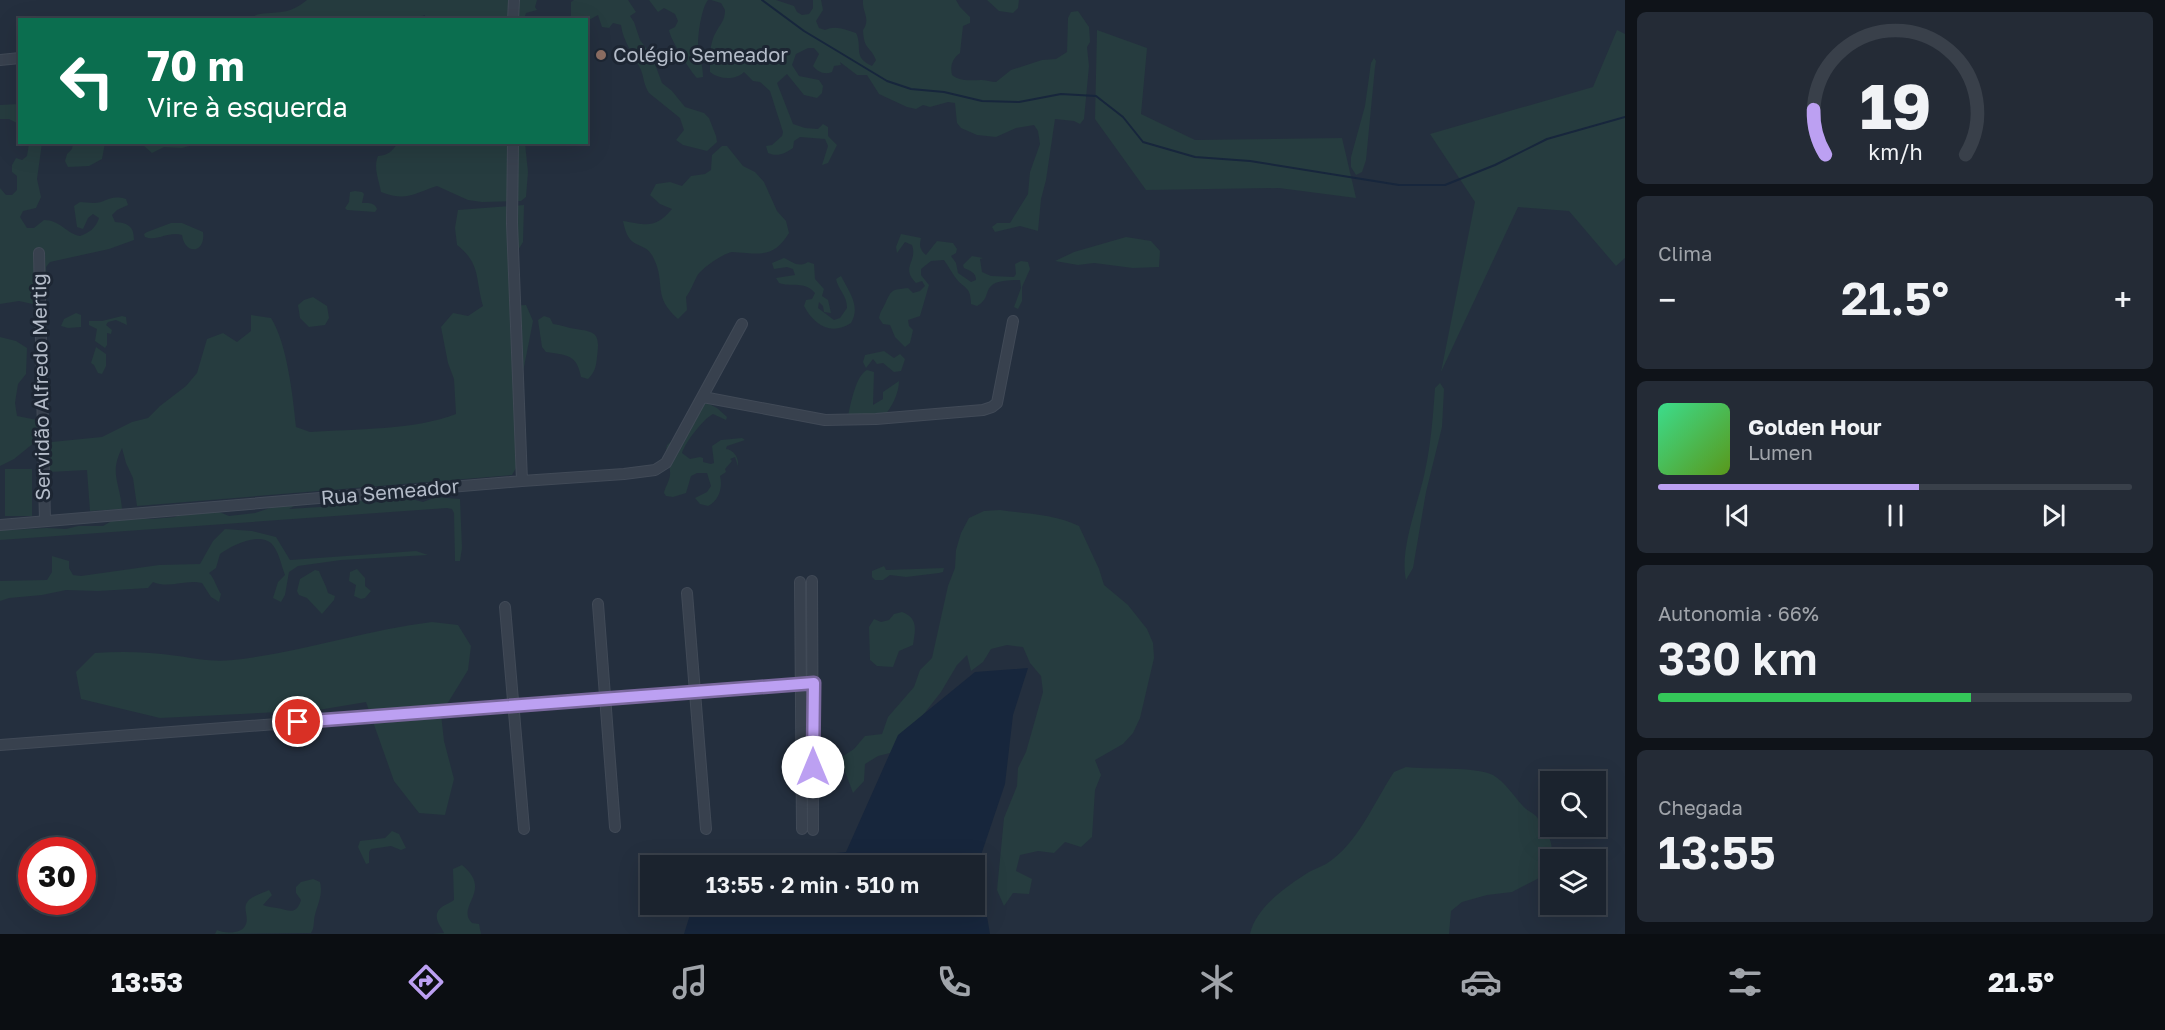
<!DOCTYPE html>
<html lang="pt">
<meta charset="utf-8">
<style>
body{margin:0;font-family:"Golos Text",sans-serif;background:#242b36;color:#f1f3f6;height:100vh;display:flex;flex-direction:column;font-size:22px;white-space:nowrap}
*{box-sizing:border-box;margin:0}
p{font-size:20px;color:#a0a4aa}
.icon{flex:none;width:33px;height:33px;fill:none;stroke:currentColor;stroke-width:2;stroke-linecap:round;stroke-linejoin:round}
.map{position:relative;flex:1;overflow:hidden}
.details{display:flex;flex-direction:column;gap:12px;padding:12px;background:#0f1319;width:540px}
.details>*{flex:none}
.top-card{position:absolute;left:18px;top:18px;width:570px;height:126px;border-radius:0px;box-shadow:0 6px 24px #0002,0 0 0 2px #39404a;background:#0b6e4f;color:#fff;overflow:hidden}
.buttons{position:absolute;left:1540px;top:771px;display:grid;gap:12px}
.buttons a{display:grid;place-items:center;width:66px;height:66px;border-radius:0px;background:#1b232e;box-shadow:0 6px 24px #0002,0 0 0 2px #39404a;font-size:30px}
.speed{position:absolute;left:18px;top:837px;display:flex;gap:12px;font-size:30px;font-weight:700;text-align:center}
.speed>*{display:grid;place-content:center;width:78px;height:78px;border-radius:50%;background:#1b232e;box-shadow:0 6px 24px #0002,0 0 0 2px #39404a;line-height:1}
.speed .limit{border:9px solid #d22;background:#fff;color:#111}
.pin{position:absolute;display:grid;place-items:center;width:51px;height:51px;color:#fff;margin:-26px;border:3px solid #fff;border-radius:50%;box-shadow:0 2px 6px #0007}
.me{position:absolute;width:66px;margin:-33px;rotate:0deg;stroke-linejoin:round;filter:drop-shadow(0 0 4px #0008)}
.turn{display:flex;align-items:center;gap:21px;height:126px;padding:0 30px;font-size:27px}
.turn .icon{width:78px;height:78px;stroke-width:2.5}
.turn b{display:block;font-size:42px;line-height:51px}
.big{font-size:45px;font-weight:600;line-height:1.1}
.details .widget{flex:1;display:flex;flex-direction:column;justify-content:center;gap:9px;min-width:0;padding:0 21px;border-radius:9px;background:#242b36}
.details .dial{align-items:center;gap:0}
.dial svg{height:156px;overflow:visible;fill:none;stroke:#39404a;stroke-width:7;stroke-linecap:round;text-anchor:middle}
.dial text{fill:#f1f3f6;stroke:none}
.song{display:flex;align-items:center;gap:18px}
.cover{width:72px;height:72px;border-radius:9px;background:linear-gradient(135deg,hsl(150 70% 55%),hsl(90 70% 35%))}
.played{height:6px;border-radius:3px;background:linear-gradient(90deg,#bca0f2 55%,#39404a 55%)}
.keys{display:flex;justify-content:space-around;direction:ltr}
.heat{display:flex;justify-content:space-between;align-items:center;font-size:33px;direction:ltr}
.charge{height:9px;border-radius:4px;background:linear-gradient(90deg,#34c759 66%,#39404a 0)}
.trip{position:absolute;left:640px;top:855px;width:345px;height:60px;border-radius:0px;background:#1b232e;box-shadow:0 6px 24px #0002,0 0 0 2px #39404a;font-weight:600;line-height:60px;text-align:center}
.tabs{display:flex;height:96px;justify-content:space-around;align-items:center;background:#0b0e12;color:#a0a4aa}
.tabs .icon{width:42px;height:42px}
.tabs .on{color:#bca0f2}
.tabs b{font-size:27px;color:#f1f3f6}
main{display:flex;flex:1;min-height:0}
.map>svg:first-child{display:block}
.green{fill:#263c3f}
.water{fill:#17263c}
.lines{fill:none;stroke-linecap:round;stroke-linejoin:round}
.stream{stroke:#17263c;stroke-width:2}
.minor-casing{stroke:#414a57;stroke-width:12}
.minor{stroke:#38414e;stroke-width:10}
.route-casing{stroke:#7a689d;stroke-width:15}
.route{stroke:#bca0f2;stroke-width:10}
.education-dot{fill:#8d6e63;stroke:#1d2633;stroke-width:2}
.labels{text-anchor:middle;stroke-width:6;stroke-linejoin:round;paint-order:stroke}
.poi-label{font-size:20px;fill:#b4bcc9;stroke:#1d2633;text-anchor:start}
.street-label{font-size:20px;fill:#b4bcc9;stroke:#1d2633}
</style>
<main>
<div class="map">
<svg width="1625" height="934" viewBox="0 0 1625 934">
<rect width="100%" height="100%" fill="#242f3e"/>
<path class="green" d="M307,0h230l-2,7 2,3 -11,3 -1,3 2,3 -102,1v-5l-13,4h-10l-156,1c4,-2 9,-5 14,-6 20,-3 29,1 47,-14z
M574,0h54l8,12 -6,4 4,6 6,18 12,16 10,27 10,8 13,16 19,6 5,5 7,18 1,6 -10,9 -24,-6 -7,-5 8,-10 -4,-12 -31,-25c-5,-7 -5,-15 -8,-23 -7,-15 -18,-28 -20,-45l-8,-2 -4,5 -7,-1 -4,-12 -11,6 -16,-2v-17z
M649,0h59c-7,8 -12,43 -9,53 2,9 4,15 4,24l-6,1c-7,-7 -27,-39 -28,-48l6,-3 3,-6 -3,-7 -11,-6 -6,4z
M711,0h65l18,6 3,6 5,3 7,-1 4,-6v-8h8l2,10 -7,11 3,7 6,2c10,-5 20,-1 31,3 7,14 -4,24 16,33l4,-6c-6,-15 -12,-9 -13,-30 8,-11 -1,-18 0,-30h93l4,7 10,10v6l-7,3 -3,27c-8,6 -10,13 -8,22 9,7 18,5 29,5 5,0 10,2 15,2l15,-12 31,-10 14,-1 11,-7 1,-34 3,-6 7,-1 11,16 1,15 -3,5 2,19 -5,53 -4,5 -6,-3 -19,-2 -9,61 -5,19 -3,32 -18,-5 -25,6 -3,-5 5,-4h13l18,-29 2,-22 10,-28 -2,-13 -4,-6 -18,3 -20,9 -19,-2 -16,-7 -4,-5 -2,-20 -7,-1 -18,5 -7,-2 -7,4 -9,-2 -28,-13 -12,-19h-10l-17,-13 1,3 -7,1 -2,6c-8,3 -14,0 -19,-6l6,-12 -5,-6h-6l-12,6 -4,11 7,11 20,4 4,6 -1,7 -5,5 -13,-3 -17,-21 -10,9 16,41 12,4 13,1 5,-5 5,3v9l9,9 -9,18 -6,2 6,-19 -3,-7 -25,-2 -6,4 -1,7c-9,6 -15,9 -25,5l-2,-7 6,-1 10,-9 1,-4 -13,-41 -10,-9 -7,-1 -9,-9c-8,8 -24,8 -34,0 0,-13 -1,-28 6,-40 4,-8 9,-11 9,-22l-4,-7z
M987,0h32l-1,8 -5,5 -14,-2z
M1097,30l50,18 -6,66 54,26 147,-2 14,60 -77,-10 -133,2 -51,-71z
M1617,30l8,4v224l-9,8 -47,-55 -51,-4 -77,165 34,-170 -45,-68 163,-47z
M1374,58l2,3 -1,6 -9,93 -4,12 -6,3 -5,-8v-10l14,-51 6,-43z
M19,104v20l-10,-5h-9v-14z
M29,143h13l-5,36 4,18 -5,11 -13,3 -3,6 7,11h7l10,-8c16,0 23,14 36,16 9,-3 16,-8 19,-18l-6,-4 -5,4 -5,11 -6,-2 -3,-21 6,-4c6,0 14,2 21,0 9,-4 15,-6 25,-3l2,6 -11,5 -5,5 3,7c13,1 19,4 19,18l-25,9 -59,13 -4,5 1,14 -3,19 -7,5 -18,-4 -19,3v-116l6,7h6l5,-5v-14l-5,-4v-7l4,-7 6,2 5,-4z
M73,143h32l-3,16 -13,7 -21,1 -3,-6 2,-7 5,-5z
M145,143v-1l55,1 -18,5 -18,-1 -12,6 -8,-7z
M398,143h127l3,29 -2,25 -5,4 -39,1 -14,-2 -31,-14c-23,7 -30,16 -56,6 -2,-12 -8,-24 -3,-36 11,-1 14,-5 20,-13z
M722,146h5l16,20 12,6 9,10 13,29 9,10 3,12c-12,19 -21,22 -43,20 -4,0 -10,-1 -14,-1 -10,2 -30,16 -35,24 -4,8 -6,14 -11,21l1,13 -9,9c-26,-23 -12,-35 -24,-60 -9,-21 -25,-5 -31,-38 24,4 32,8 49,-12l-12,-5 -10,-9 6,-11 14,-2 12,4 9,-10 14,-2 6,-4 1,-15z
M355,191l7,1 2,2 -2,9c7,0 12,-1 15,6l-2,3 -28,-2 -2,-2 4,-6 1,-10z
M524,205l-1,37 -9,15 -4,49 16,-1 7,16 -9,46 -7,14 2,82 -7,12 -375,31 -4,-28 -7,-15 -4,-15c-13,26 -2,34 0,61l-32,2 -3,-41 -38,2 -7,-29 60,-6 30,-15 16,-4 12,-12 26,-20 11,-13 10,-34 16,-6 14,9 14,-11v-16l20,3c16,25 22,79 25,109l14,5c44,-3 106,-2 146,-18l-2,-35 -6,-16 -7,-36 12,-14 15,3 15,-10c-8,-28 -2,-42 -26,-61l-2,-17 3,-18z
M182,223l21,9c3,21 -18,24 -21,3 -14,-4 -25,7 -37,2l-1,-3 3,-2 24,-9z
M901,234l20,4c-2,8 -1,12 5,17l11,-14 16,2 4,6 -1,4 -5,3 5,7 2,10 13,9 5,-2c0,-8 -6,-9 -12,-12l-1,-3 9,-9 11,2 -3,1 2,13 9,4 23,1 2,-3 -1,-10 6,-3 7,1 2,7 -8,18v14l-4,8 -4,-2 7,-19 -1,-8c-7,0 -24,0 -29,6 -6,6 -2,13 -14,20l-6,-2c0,-19 -8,-15 -16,-27 -4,-6 -7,-11 -11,-17l-13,1 -10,8v6l8,10 -9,31 -12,4 1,6 4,4 -3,13 -5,4 -10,-10 -5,-12 -7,-1 -4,-6c1,-6 3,-8 6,-14 7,-15 6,-14 23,-16l5,5 7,-2 5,-5 -3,-5 -6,2c-16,-16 2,-21 -4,-38l-7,-3 -8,11 -1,-6z
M1126,237l25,4 9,10 -1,16 -26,1 -39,-5 -16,2 -23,-4 19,-9z
M784,258c9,4 14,10 24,4l6,2 1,15 9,10 -2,7 6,4 3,13 -7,-1 -1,-6 -4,-4 -1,6 16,12 6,-2 7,-10c0,-13 -9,-18 -11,-29l5,-3c8,16 20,30 10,47 -20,13 -37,2 -47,-17l2,-6 6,-1 3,-6c-11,-13 -22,-5 -36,-10l-3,-5 19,-3 -2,-6 -6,-2 -13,2 -2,-6z
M313,297l14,9 2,12 -4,7 -16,2 -9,-9 -2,-13 6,-5z
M76,313l5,2v12l-13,1 -7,-2 3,-7z
M122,316l4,1 1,8 -11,-5 -8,2 -2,3 6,5 -1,4 -4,-1v12l-2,3 -10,-7 2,-12 -8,-4v-4h13z
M544,316l6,2 3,6c8,1 15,4 23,5 21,3 24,5 21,28 -1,10 -2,15 -9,22l-7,-2c-4,-23 -15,-22 -35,-25l-4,-5 -4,-27z
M0,337l16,4 11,7 -1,26 -8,10 -1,6 -2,13 2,13 25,5 -2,17 -26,21 -14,7z
M96,347l10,7v12l-4,8 -4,-1 -4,-8 -3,-2z
M884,351l10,7 6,-4 5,5 -4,12 -7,1 -11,-9 -6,1 -4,-5 -7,9 -3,-6 2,-7z
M867,370l7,2 -1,33 10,-6v-7l16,-11c0,12 -7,26 -15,35h-36c3,-13 8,-41 19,-46z
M1440,383l4,6 -2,38 -16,65 -13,76 -7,12c-7,-31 13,-78 19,-109 6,-27 8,-55 10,-83z
M705,402l12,6 10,9 -1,3 -13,-6c-10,5 -28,29 -31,39l8,6 10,-2 3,1v4l8,2 3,-1 -2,-17 9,-6 21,-2 3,2 -18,6 -1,3c8,1 13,9 12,17l-3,-9 -5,2 2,2 -7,8 1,3 -6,4c3,11 -1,25 -12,30l-8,-2 -5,-6 12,-6 4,-6 -4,-13h-10l-6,3 -5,17 -13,4 -7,-1 -2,-3c1,-6 6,-13 6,-18 1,-10 -6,-20 -3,-30l7,-6z
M5,469h27v47h-27z
M404,497l19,5 13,-5 24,2 2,49 -2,13h-5l-1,-48 -2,-4 -5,-1 -447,32v-12l11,2 36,-2 19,1 12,-3h25l17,-10 31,3 24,-2 6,-3 36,-3 12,5 26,-3 21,-7h18l-5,3 46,-3 5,-4 12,-3h8l12,4z
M1000,510c27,4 54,4 79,16l20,43 5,16 24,20 19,24 6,14 1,15 -14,60 -7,15 -10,11 -28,16 6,15 -6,15 -3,47 -11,10 -16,-5 -11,11 -16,-2 -18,4 -4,16 16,8 -3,15 -16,-1 -9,13 -7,-16 7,-72 13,-32 1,-18 8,-16 17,-60 -2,-16 -11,-13 -7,-16 -16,-2 -16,4 -8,13 -12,9 -4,-16 -10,10 -16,27 -47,60 -16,4 -13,8 -1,17 -11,12 -13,-35 14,-9 11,-13 17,-2 6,-17 26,-30 6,-17 12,-12 16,-72 7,-18 1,-18 5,-17 8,-15 15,-7z
M225,529l27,2 24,6 14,23 126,-9 12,4 -87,5 -43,6 -9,6 -4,23 -4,7 -8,-4 5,-16 7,-7c-4,-10 -6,-24 -14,-32 -13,-11 -40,3 -51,11l-4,14 -7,5c6,6 7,14 12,21l-2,8 -8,-5 -9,-14c-17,-4 -33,6 -49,-1l-5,6 -50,3 -32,-1 -24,5 -33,3 -9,3v-20l47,-1 5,-8v-16l17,5v7l4,7 8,1 78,-11 41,-1 13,-23z
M884,566l2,4 58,-2 -1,4 -4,1 -33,4 -16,-2 -7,5h-8l-3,-3v-6z
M357,569l8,9v8l6,5 -6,7 -4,1 -7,-3 2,-11 -7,-4 1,-9z
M315,570l4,1c3,8 7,14 9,22l7,3 -1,4 -12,14 -15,-16 -8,-3 -2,-4 3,-12z
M902,612c17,6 13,19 11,33l-14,6 -6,16 -16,-1 -7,-6 -1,-33 5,-8 7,3 8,-2 5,-6z
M432,622l26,3 13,21 -3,24 -27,44 3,27 10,38 -9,36 -26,-2 -25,-32 -28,-79 -48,8 -158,8 -79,-19 -5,-27 19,-19c28,-2 55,-1 83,3 20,3 34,6 55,4 67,-7 132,-30 199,-38z
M1406,767c22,3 69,-1 87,8 12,7 20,20 29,30 4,5 10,7 14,11 16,18 21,37 11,58l-35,18 -25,3 -25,7 -11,9 -2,23h-199c6,-27 37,-48 59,-62 5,-3 12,-5 17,-8 32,-20 48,-62 68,-92z
M392,831l7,3 7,14 -5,2 -10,-4 -20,3 -2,3v11l-3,1 -8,-17 2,-6 25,-3z
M462,865c32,26 -7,41 10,58l7,1 2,10h-49l12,-1c-2,-5 -6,-9 -7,-14 -2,-12 10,-14 17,-19l-1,-31z
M313,879l7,3c3,13 -2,21 -5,33 -2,7 0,12 -4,18l-96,1 2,-4c8,4 26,4 29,-6 3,-8 -4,-16 2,-23 4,-5 15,-8 21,-11l3,5 -9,10c5,2 9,2 14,3 12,2 19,8 24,-8l-5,-7v-6l5,-5z"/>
<path class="water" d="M1028,668l-15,47 -8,69 -27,80 12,70h-306l9,-29 282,-1v-38l-255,-1 126,-13 52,-117 77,-63z"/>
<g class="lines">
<path class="stream" d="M762,0l42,31 35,21 48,29 24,8 33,3 38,9 37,1 42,-8 35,2 27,21 20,25 52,15 55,4 149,24h46l50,-20 52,-26 78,-22"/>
<defs>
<path id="minor" d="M513,20l1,-20
M0,60l20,-2
M39,253l6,268
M703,397l122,23 51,-1 107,-9 9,-3 5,-4 16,-82
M522,481l102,-7 31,-4 11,-7 76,-139
M0,525l522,-44 -10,-258 1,-81
M812,581l1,249
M800,582l2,247
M687,593l19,236
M598,604l17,223
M505,607l19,222
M0,745l814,-62"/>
</defs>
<use href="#minor" class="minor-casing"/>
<use href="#minor" class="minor"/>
</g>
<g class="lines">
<defs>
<path id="route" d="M298,722l516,-39 -1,84"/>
</defs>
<use href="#route" class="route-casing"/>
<use href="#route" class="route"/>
</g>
<circle class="education-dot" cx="601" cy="55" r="6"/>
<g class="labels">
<g class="poi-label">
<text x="613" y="62">Colégio Semeador</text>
</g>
<g class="street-label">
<text transform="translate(41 387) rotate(-91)" y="7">Servidão Alfredo Mertig</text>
<text transform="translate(390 492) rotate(-5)" y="7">Rua Semeador</text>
</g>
</g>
</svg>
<div class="buttons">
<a><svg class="icon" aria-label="search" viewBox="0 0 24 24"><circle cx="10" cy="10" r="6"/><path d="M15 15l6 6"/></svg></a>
<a><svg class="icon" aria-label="layers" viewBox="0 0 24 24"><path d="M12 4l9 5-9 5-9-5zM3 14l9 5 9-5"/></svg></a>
</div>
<div class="speed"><div class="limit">30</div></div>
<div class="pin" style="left:298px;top:722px;background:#d93025"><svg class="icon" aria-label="arrive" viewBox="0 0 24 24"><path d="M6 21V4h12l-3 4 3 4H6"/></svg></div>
<svg class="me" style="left:813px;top:767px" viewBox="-20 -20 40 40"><circle r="19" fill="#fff"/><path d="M0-13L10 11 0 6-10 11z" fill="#bca0f2"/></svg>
<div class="trip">13:55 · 2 min · 510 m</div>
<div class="top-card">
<div class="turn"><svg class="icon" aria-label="left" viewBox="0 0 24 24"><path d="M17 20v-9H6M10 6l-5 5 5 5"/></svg><div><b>70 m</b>Vire à esquerda</div></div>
</div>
</div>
<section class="details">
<div class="widget dial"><svg viewBox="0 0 100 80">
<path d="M14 69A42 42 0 1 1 86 69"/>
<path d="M14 69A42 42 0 0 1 8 46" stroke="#bca0f2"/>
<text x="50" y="56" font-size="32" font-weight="700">19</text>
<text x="50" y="72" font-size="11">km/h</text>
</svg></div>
<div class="widget"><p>Clima</p>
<div class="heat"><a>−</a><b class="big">21.5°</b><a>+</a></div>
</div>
<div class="widget">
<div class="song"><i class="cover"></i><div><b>Golden Hour</b><p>Lumen</p></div></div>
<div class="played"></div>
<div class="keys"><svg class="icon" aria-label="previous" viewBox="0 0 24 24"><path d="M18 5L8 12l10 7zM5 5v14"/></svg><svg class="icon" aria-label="pause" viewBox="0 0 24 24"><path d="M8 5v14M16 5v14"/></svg><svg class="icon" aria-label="next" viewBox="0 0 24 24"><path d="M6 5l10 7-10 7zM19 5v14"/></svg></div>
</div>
<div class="widget"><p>Autonomia · 66%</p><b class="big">330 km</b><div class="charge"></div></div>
<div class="widget"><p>Chegada</p><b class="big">13:55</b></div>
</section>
</main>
<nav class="tabs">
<b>13:53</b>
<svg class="icon on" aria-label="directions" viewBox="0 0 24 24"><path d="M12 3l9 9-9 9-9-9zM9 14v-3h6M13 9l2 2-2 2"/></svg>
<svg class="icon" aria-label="music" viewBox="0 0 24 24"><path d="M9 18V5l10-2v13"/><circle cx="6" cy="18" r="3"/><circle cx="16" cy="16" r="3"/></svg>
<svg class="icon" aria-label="phone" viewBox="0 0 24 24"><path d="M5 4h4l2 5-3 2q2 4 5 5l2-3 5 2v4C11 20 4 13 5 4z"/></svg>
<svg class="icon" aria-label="climate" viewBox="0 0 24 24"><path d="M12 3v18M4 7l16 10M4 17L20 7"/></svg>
<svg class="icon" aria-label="car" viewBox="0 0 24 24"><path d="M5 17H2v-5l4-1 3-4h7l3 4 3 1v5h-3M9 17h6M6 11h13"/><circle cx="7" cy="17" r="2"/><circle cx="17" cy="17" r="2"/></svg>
<svg class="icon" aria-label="filters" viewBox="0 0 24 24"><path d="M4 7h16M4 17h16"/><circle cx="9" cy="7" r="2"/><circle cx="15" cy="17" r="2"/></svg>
<b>21.5°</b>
</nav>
